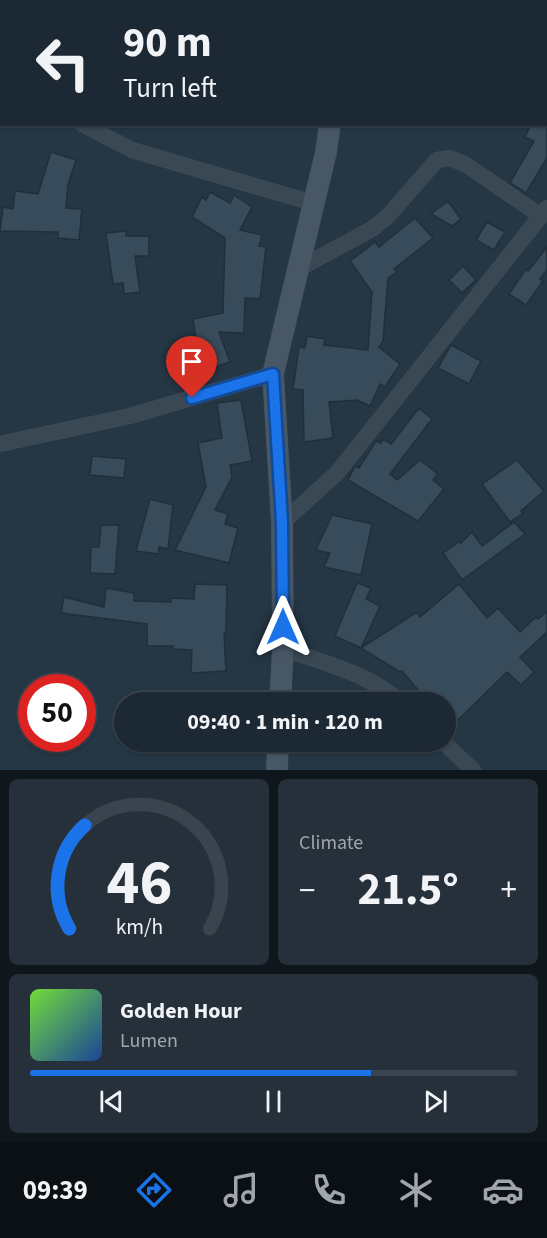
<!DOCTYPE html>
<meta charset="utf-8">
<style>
body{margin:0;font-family:"Source Sans 3",sans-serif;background:#25303b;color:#f1f3f6;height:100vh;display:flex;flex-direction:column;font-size:22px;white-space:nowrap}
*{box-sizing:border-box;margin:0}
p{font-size:20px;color:#a0a6ac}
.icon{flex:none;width:33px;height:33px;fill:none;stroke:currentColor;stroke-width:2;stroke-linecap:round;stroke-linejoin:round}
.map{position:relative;height:770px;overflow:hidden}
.panel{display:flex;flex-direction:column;gap:9px;padding:9px;background:#0f161c;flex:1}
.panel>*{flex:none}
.top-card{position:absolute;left:0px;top:0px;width:548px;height:126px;box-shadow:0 2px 4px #0004,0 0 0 2px #3a444e;background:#1c2833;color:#f1f3f6;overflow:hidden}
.speed{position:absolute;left:18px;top:674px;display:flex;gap:12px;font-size:30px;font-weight:700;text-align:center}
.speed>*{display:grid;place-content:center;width:78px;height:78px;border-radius:50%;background:#1c2833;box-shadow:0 2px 4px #0004,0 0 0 2px #3a444e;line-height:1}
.speed .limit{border:9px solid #d22;background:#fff;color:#111}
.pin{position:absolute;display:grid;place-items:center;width:51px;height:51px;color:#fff;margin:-62px -26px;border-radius:50% 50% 50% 0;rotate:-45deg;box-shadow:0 0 6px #0007}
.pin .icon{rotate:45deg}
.me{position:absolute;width:66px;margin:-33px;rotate:0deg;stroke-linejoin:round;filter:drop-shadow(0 0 4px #0008)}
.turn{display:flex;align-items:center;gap:21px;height:126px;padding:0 24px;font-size:27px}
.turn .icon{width:78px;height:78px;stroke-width:2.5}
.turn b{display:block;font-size:42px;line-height:51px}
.big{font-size:45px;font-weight:700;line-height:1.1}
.panel .tile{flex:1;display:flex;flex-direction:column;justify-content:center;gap:9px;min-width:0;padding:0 21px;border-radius:9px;background:#25303b}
.panel .dial{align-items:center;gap:0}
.dial svg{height:156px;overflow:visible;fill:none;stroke:#3a444e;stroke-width:7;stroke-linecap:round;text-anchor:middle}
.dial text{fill:#f1f3f6;stroke:none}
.song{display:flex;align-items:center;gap:18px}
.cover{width:72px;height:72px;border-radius:9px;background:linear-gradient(135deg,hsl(100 70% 55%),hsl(220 70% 35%))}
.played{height:6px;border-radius:3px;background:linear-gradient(90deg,#1a73e8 70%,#3a444e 70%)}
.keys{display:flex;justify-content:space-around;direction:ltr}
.heat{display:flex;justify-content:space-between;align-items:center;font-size:33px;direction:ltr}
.panel .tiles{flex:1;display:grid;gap:9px;grid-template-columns:1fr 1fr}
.tile:last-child{grid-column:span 2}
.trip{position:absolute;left:114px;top:692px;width:342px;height:60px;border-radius:30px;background:#1c2833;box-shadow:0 2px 4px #0004,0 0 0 2px #3a444e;font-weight:700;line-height:60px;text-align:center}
.tab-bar{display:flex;height:96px;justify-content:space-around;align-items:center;background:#0b1014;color:#a0a6ac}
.tab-bar .icon{width:42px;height:42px}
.tab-bar .active{color:#1a73e8}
.tab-bar b{font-size:27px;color:#f1f3f6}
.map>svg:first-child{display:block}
.building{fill:#374b5a;stroke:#212f3b;stroke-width:1.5}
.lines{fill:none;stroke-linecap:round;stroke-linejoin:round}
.street-casing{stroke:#44515c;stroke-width:16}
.secondary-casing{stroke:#44515c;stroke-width:22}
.street{stroke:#3a4853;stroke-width:15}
.secondary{stroke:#485766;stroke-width:21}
.route-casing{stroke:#114b97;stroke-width:15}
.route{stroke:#1a73e8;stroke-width:10}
</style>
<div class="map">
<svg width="547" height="770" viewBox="0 0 547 770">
<rect width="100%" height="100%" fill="#253644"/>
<path class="building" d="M547,119v39l-21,35 -16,-10 24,-42 -9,-4 6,-13h15z
M51,152l25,8 -8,25 -2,23 16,1 -3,31 -21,-2v-6l-58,-1 3,-24 10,2 2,-18 23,3z
M210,192l20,11 4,-8 18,12 -12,23 22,5 -3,11 7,1 -6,52 -15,-1 -1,35 -25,-1 11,30 -47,16 -7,-20 17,-6 -3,-10 6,-2 -3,-21 30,-6 2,-75 -33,-21 10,-20 4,3z
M448,201l13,18 -9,7 -21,-12z
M415,218l18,20 -39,31 3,3 -9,6 -5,63 -4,6 21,17 -15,23 -5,-3 -10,22 -13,-6 -28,2 4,36 -29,4 -1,-52 -10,-1 6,-42 6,1 2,-12 18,3 -1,6 44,5 4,-58 -22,-31 25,-19 4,5z
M487,222l18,10 -11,18 -18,-10z
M126,231v5h23v20h-14l5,36 -16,2 -1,-11 -10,1 -7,-51z
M547,247v23l-7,9 3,2 -17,24 -17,-11 17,-25 2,2z
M463,266l13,14 -14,13 -13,-13z
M451,345l30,16 -12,23 -31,-16z
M241,400l11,61 -22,4 2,12 -17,33 13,4 -3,10 13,4 -9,35 -54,-13 31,-63 -8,-44 24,-5 -5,-35z
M419,408l13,11 -42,55 7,6 23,-20 18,14 -5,6 11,9 -26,32 -70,-41 7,-14 4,2 17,-27 5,2 2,-4 8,5z
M92,456l34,3 -2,19 -34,-3z
M517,460l27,31 -23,20 2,2 -13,9 -28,-38z
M150,499l23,6 -5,44 -9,-2 -1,7 -22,-3z
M332,515l40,9 -11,51 -37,-8 6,-14 -14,-3z
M514,522l11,12 -63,46 -19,-27 16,-11 2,1 11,-11 10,14z
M101,525h18l-4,49 -25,-1 1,-26h8z
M357,583l14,5 -5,11 14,7 -19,42 -26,-12z
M195,584l32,1 -1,48h-2l2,38 -35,2 1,-23 -20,-1 1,-3h-26v-22l-86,-11 3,-16 40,10 2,-19 28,5v8l37,1v-4l23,1z
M459,584l28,34 11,-10 22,24 16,-15 2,2 9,-8v21l-27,25 14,15 -13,13 -14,-13 -49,48 -12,-12v-6h-6l-9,-9 -6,5 -23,-27 -2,1 -39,-24 56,-36 3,5z"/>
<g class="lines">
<defs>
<path id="street" d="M0,51l2,1
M82,124l50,26 181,53
M296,270l76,-41 15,-12 50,-57 12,-2 16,6 76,52
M0,444l130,-28 143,-42
M282,523l55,-50 210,-265
M283,648c39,15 86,25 117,54
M442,741l31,29"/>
<path id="secondary" d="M346,2v-2
M280,702l3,-54 -1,-125 -9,-149 53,-222 4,-28
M277,770l1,-29"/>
</defs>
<use href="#street" class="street-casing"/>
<use href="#secondary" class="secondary-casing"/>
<use href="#street" class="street"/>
<use href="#secondary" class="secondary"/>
</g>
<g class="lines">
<defs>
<path id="route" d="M192,398l81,-24 9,149 1,104"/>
</defs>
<use href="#route" class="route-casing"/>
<use href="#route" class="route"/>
</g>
</svg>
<div class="speed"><div class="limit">50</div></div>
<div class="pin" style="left:192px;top:398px;background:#d93025"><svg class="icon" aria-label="arrive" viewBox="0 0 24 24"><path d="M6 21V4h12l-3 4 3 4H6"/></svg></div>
<svg class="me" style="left:283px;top:627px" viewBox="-20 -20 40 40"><path d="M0-17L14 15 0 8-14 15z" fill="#1a73e8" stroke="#fff" stroke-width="4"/></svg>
<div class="trip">09:40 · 1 min · 120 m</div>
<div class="top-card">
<div class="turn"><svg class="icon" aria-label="left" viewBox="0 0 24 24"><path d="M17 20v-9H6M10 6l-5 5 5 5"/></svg><div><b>90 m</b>Turn left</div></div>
</div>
</div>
<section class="panel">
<div class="tiles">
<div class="tile dial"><svg viewBox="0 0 100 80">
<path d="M14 69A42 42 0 1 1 86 69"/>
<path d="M14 69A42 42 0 0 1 22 16" stroke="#1a73e8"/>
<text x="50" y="56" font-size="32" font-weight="700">46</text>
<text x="50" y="72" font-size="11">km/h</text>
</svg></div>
<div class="tile"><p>Climate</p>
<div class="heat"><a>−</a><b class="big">21.5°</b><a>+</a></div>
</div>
<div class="tile">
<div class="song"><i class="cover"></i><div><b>Golden Hour</b><p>Lumen</p></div></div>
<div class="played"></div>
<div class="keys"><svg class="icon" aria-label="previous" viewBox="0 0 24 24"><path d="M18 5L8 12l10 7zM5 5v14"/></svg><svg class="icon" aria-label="pause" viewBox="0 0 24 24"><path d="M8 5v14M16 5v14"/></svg><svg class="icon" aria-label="next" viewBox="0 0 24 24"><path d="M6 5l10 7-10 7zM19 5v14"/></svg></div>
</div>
</div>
</section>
<nav class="tab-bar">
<b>09:39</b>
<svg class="icon active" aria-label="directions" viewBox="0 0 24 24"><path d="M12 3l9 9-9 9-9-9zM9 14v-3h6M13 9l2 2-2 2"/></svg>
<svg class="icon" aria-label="music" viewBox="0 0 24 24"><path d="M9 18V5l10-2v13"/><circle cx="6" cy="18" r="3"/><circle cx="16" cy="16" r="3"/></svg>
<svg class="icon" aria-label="phone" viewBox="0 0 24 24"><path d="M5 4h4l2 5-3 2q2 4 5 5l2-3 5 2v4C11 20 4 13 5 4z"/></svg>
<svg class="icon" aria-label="climate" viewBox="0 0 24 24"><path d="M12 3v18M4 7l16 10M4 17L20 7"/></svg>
<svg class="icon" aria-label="car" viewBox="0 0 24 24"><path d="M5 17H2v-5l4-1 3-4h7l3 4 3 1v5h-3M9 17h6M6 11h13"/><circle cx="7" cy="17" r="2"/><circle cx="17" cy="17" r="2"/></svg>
</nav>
